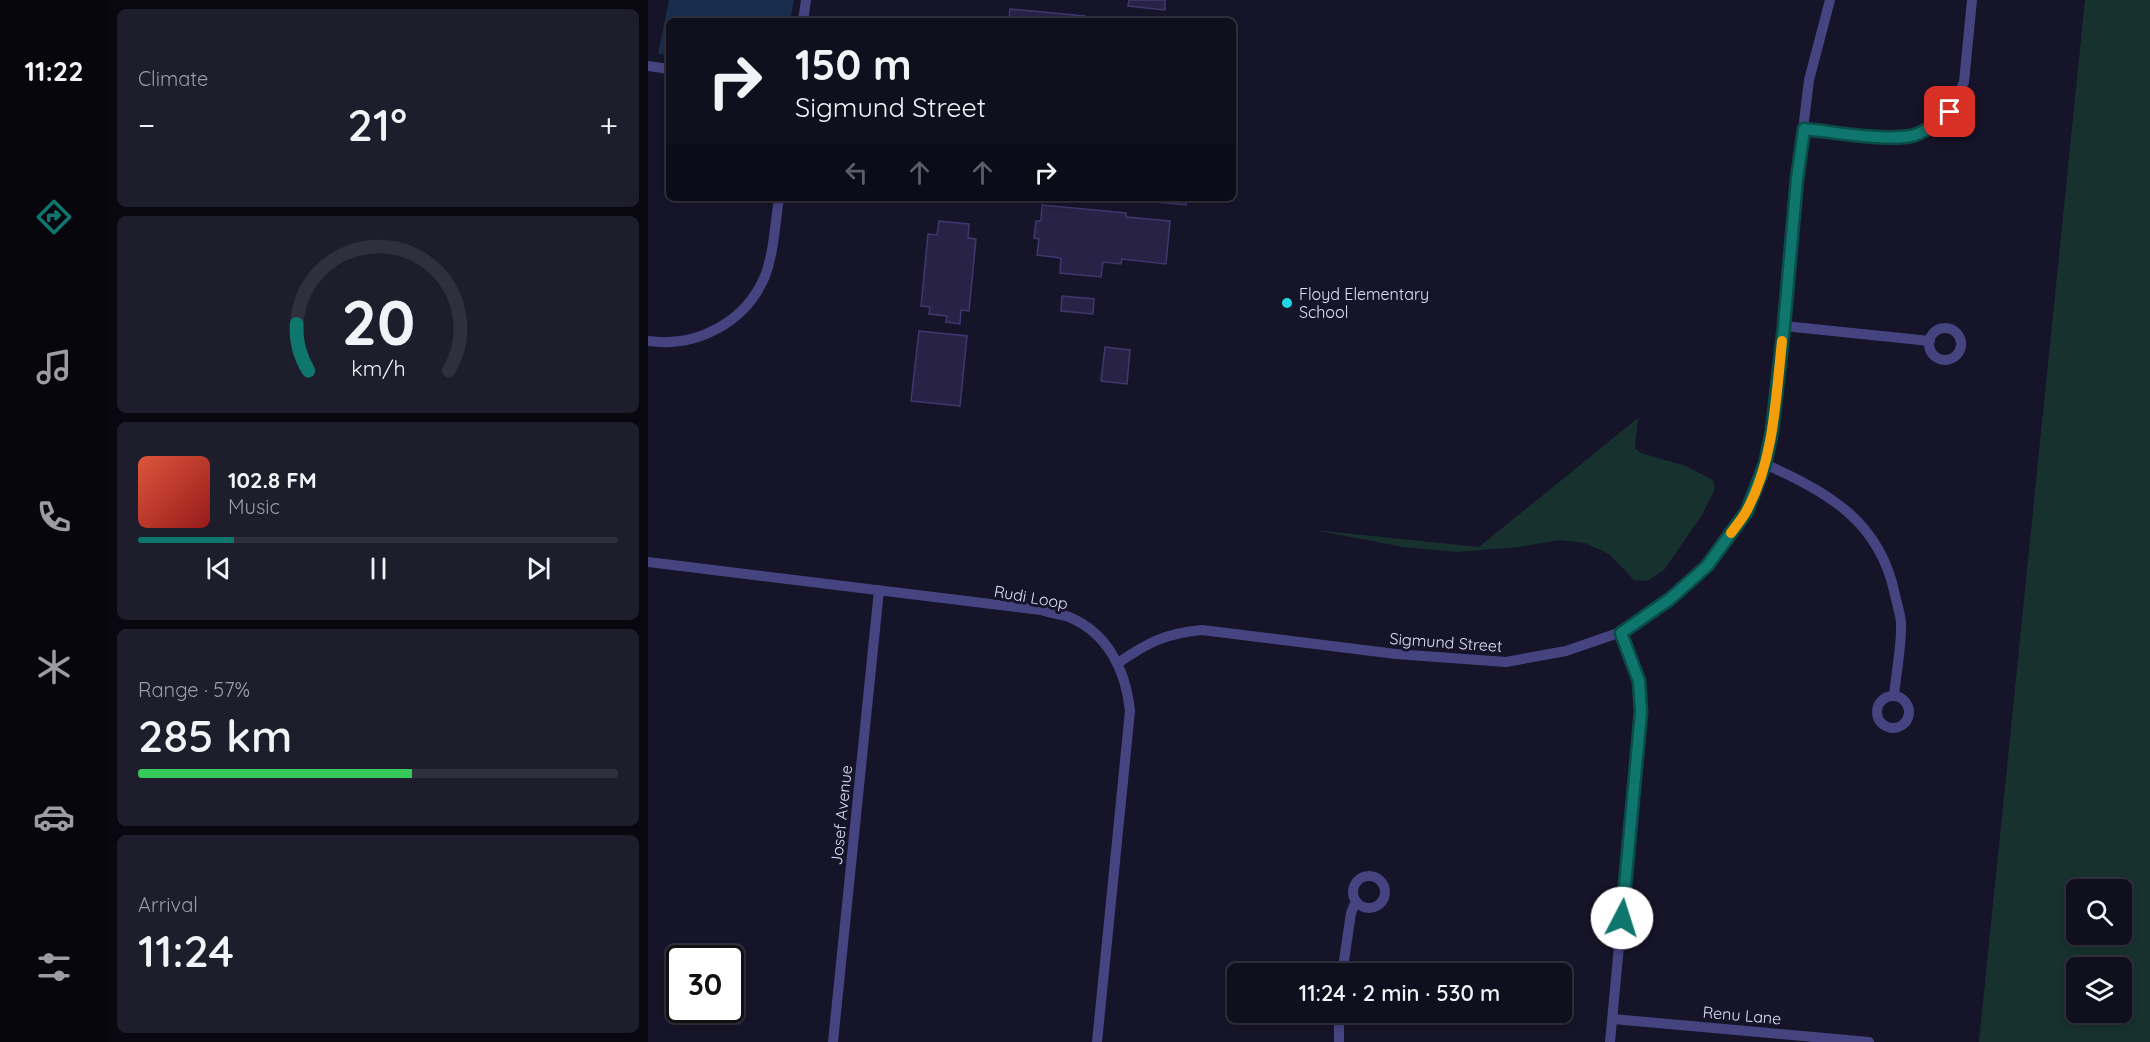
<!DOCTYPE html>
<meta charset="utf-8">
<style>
body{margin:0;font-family:Quicksand,sans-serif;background:#1e1d2b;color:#f1f3f6;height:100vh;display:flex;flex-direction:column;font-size:22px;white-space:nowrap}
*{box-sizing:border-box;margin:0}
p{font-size:20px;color:#9c9ca4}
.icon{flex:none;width:33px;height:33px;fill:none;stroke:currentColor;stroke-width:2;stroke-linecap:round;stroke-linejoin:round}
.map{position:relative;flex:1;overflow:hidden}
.panel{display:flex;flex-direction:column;gap:9px;padding:9px;background:#090810;width:540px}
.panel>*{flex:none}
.guide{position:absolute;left:18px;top:18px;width:570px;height:183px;border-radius:9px;box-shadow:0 3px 9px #0003,0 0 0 2px #302f3c;background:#100f1e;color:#f1f3f6;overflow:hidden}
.controls{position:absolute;left:1418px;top:879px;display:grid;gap:12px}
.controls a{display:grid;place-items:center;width:66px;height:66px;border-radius:9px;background:#100f1e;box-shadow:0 3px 9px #0003,0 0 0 2px #302f3c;font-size:30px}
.speed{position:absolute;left:18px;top:945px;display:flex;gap:12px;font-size:30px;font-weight:700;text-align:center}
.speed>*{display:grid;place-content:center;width:78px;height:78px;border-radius:50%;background:#100f1e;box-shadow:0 3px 9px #0003,0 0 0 2px #302f3c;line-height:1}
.speed .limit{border:3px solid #111;border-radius:9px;background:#fff;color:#111}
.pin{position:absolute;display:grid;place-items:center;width:51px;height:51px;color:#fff;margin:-26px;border-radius:12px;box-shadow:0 3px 9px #0006}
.me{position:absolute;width:66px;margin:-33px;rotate:5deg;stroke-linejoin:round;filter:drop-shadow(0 0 4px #0008)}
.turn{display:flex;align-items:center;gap:21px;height:126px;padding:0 30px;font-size:27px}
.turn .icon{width:78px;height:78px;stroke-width:2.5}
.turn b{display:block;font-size:42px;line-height:51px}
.lanes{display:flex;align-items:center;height:57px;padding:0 30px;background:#0003;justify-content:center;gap:30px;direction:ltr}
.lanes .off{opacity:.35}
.big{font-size:45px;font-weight:600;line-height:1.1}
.panel .widget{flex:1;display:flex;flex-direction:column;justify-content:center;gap:9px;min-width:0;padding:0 21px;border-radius:9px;background:#1e1d2b}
.panel .dial{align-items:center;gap:0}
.dial svg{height:156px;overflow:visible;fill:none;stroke:#302f3c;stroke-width:7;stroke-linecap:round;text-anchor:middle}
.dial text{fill:#f1f3f6;stroke:none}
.song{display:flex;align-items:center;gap:18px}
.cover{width:72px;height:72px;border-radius:9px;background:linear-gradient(135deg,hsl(10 70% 55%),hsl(0 70% 35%))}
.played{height:6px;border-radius:3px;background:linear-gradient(90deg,#0f766e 20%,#302f3c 20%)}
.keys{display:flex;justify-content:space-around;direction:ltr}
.heat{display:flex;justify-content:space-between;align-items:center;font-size:33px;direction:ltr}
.charge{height:9px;border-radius:4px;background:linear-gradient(90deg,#34c759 57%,#302f3c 0)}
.trip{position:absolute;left:579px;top:963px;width:345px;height:60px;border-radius:9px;background:#100f1e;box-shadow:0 3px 9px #0003,0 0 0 2px #302f3c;font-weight:600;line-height:60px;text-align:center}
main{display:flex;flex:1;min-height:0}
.tab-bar{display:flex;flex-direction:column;width:108px;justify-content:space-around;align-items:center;background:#06060c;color:#9c9ca4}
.tab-bar .icon{width:42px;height:42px}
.tab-bar .current{color:#0f766e}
.tab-bar b{font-size:27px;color:#f1f3f6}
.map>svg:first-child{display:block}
.green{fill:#17312f;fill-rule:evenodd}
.water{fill:#182e4c}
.building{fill:#282246;stroke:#40376f;stroke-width:1.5}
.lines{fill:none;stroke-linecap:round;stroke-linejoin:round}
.minor{stroke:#454481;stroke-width:10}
.route-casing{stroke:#0a4d48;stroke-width:15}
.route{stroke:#0f766e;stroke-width:10}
.slow{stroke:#f59e0b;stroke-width:10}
.poi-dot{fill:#22d7e3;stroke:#161428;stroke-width:2}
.labels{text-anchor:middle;stroke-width:6;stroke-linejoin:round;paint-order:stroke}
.poi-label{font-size:16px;fill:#e0defb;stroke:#161428;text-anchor:start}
.street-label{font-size:16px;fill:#e0defb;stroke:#161428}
</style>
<main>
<nav class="tab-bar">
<b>11:22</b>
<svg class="icon current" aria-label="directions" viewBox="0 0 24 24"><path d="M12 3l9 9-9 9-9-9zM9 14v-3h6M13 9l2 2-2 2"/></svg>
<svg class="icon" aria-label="music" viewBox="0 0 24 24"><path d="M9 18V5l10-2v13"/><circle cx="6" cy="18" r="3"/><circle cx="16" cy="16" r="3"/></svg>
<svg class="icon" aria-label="phone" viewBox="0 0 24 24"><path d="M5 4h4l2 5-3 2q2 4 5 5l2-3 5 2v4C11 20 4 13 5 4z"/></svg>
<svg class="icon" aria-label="climate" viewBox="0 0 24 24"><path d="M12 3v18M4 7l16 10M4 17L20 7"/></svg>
<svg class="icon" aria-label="car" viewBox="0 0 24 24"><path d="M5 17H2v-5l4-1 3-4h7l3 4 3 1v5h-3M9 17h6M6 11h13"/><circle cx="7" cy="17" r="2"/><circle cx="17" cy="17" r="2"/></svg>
<svg class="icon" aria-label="filters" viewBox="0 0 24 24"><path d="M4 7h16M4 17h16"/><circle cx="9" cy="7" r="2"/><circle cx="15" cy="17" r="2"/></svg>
</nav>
<section class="panel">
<div class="widget"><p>Climate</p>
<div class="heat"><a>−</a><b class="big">21°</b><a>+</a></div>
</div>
<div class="widget dial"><svg viewBox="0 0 100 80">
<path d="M14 69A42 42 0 1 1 86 69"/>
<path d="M14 69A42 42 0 0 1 8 45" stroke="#0f766e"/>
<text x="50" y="56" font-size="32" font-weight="700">20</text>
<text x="50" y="72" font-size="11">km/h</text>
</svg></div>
<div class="widget">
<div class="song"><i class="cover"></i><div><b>102.8 FM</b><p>Music</p></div></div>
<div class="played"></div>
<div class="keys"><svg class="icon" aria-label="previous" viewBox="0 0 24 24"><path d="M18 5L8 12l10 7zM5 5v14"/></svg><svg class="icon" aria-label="pause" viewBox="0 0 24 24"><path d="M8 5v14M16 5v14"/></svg><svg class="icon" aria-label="next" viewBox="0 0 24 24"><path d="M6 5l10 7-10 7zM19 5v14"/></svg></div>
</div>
<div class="widget"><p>Range · 57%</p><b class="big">285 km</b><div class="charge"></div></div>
<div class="widget"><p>Arrival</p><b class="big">11:24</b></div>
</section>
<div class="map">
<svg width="1502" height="1042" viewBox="0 0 1502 1042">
<rect width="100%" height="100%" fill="#161428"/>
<path class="green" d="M1437,0h65v1042h-171zM1428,890h45v44h-45zM1428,968h45v44h-45z
M990,418l-3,30 6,5 45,13 27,14 2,9 -13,26 -38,55 -17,11 -13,-1 -25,-26 -24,-11 -25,-3 -42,7 -61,5 -54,-5 -89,-17 165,17z"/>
<path class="water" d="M21,0h125l-4,21h-121v34l-11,-1z"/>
<path class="building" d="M481,0h36v10l-37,-4z
M362,9l75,7 -1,5h-75z
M465,198h74l-1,7z
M394,205l84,8v4l44,4 -4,43 -44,-5 -1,5 -18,-2 -2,15 -41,-4 1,-15 -24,-3 2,-16 -5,-1 2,-17h5z
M291,221l30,3 -1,14 8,1 -7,72 -8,-1 -1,14 -14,-2 1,-6 -18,-2 1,-7 -9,-1 7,-72 9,1z
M414,296l32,3 -1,15 -32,-3z
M271,331l48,5 -7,70 -49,-5z
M457,347l25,3 -3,34 -26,-3z"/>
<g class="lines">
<path class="minor" d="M155,21l3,-21
M0,66l21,3
M1156,129l83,8 26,-1 20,-11 17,-13 14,-30 8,-82
M1136,326l146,15
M1281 344a16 16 0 1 1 32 0a16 16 0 1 1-32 0Z
M0,341c49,7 98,-19 117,-65 9,-24 10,-52 14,-78
M1117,464c64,29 115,57 130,131 2,9 5,18 6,27 1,22 -5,52 -7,74
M0,562l393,48c9,3 19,4 28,7 39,16 57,54 61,94l-33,331
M470,663c29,-20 48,-30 84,-33l194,24 110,8 60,-11 55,-19 49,-33 37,-33 40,-55 18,-47 7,-33 12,-105 13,-147 12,-99 21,-80
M1229 712a16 16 0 1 1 32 0a16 16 0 1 1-32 0Z
M705 892a16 16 0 1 1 32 0a16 16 0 1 1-32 0Z
M694,974l9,-61 5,-12
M965,1019l256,23
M185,1042l46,-452
M691,1042v-30
M962,1042l31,-330 -2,-31 -18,-49"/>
</g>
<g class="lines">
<defs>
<path id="route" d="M974,918l19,-206 -2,-31 -18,-48 49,-34 37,-33 40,-55 18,-47 7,-33 12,-105 13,-147 7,-50c31,3 77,12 107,7 14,-3 28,-15 39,-24"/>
</defs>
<use href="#route" class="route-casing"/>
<use href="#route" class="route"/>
<path class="slow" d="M1083,533c5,-7 12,-15 16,-23 27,-50 29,-113 35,-169"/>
</g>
<circle class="poi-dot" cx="639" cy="303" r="6"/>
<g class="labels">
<g class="poi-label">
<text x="651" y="300">Floyd Elementary<tspan x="651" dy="18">School</tspan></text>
</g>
<g class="street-label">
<text transform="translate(383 597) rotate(10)" y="6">Rudi Loop</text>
<text transform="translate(798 642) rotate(4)" y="6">Sigmund Street</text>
<text transform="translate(193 815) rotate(-84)" y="6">Josef Avenue</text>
<text transform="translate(1094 1015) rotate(5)" y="6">Renu Lane</text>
</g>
</g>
</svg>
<div class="controls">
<a><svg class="icon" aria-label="search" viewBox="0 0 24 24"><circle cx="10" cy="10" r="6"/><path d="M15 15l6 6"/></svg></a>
<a><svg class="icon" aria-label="layers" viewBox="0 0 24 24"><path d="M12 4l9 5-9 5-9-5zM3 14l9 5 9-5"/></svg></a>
</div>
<div class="speed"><div class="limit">30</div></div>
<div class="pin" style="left:1302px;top:112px;background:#d93025"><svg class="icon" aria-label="arrive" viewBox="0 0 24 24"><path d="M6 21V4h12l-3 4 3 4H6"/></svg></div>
<svg class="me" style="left:974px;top:918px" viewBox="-20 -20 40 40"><circle r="19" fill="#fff"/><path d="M0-13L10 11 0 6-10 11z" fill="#0f766e"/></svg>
<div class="trip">11:24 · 2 min · 530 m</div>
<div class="guide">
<div class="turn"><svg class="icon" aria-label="right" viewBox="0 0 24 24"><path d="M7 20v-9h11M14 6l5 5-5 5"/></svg><div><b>150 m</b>Sigmund Street</div></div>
<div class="lanes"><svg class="icon off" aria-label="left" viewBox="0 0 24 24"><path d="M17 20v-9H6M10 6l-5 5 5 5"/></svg><svg class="icon off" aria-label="ahead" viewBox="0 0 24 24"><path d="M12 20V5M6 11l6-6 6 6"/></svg><svg class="icon off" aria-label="ahead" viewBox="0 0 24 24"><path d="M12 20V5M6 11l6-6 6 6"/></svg><svg class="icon" aria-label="right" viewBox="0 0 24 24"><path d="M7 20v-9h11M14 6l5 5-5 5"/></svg></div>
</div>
</div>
</main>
